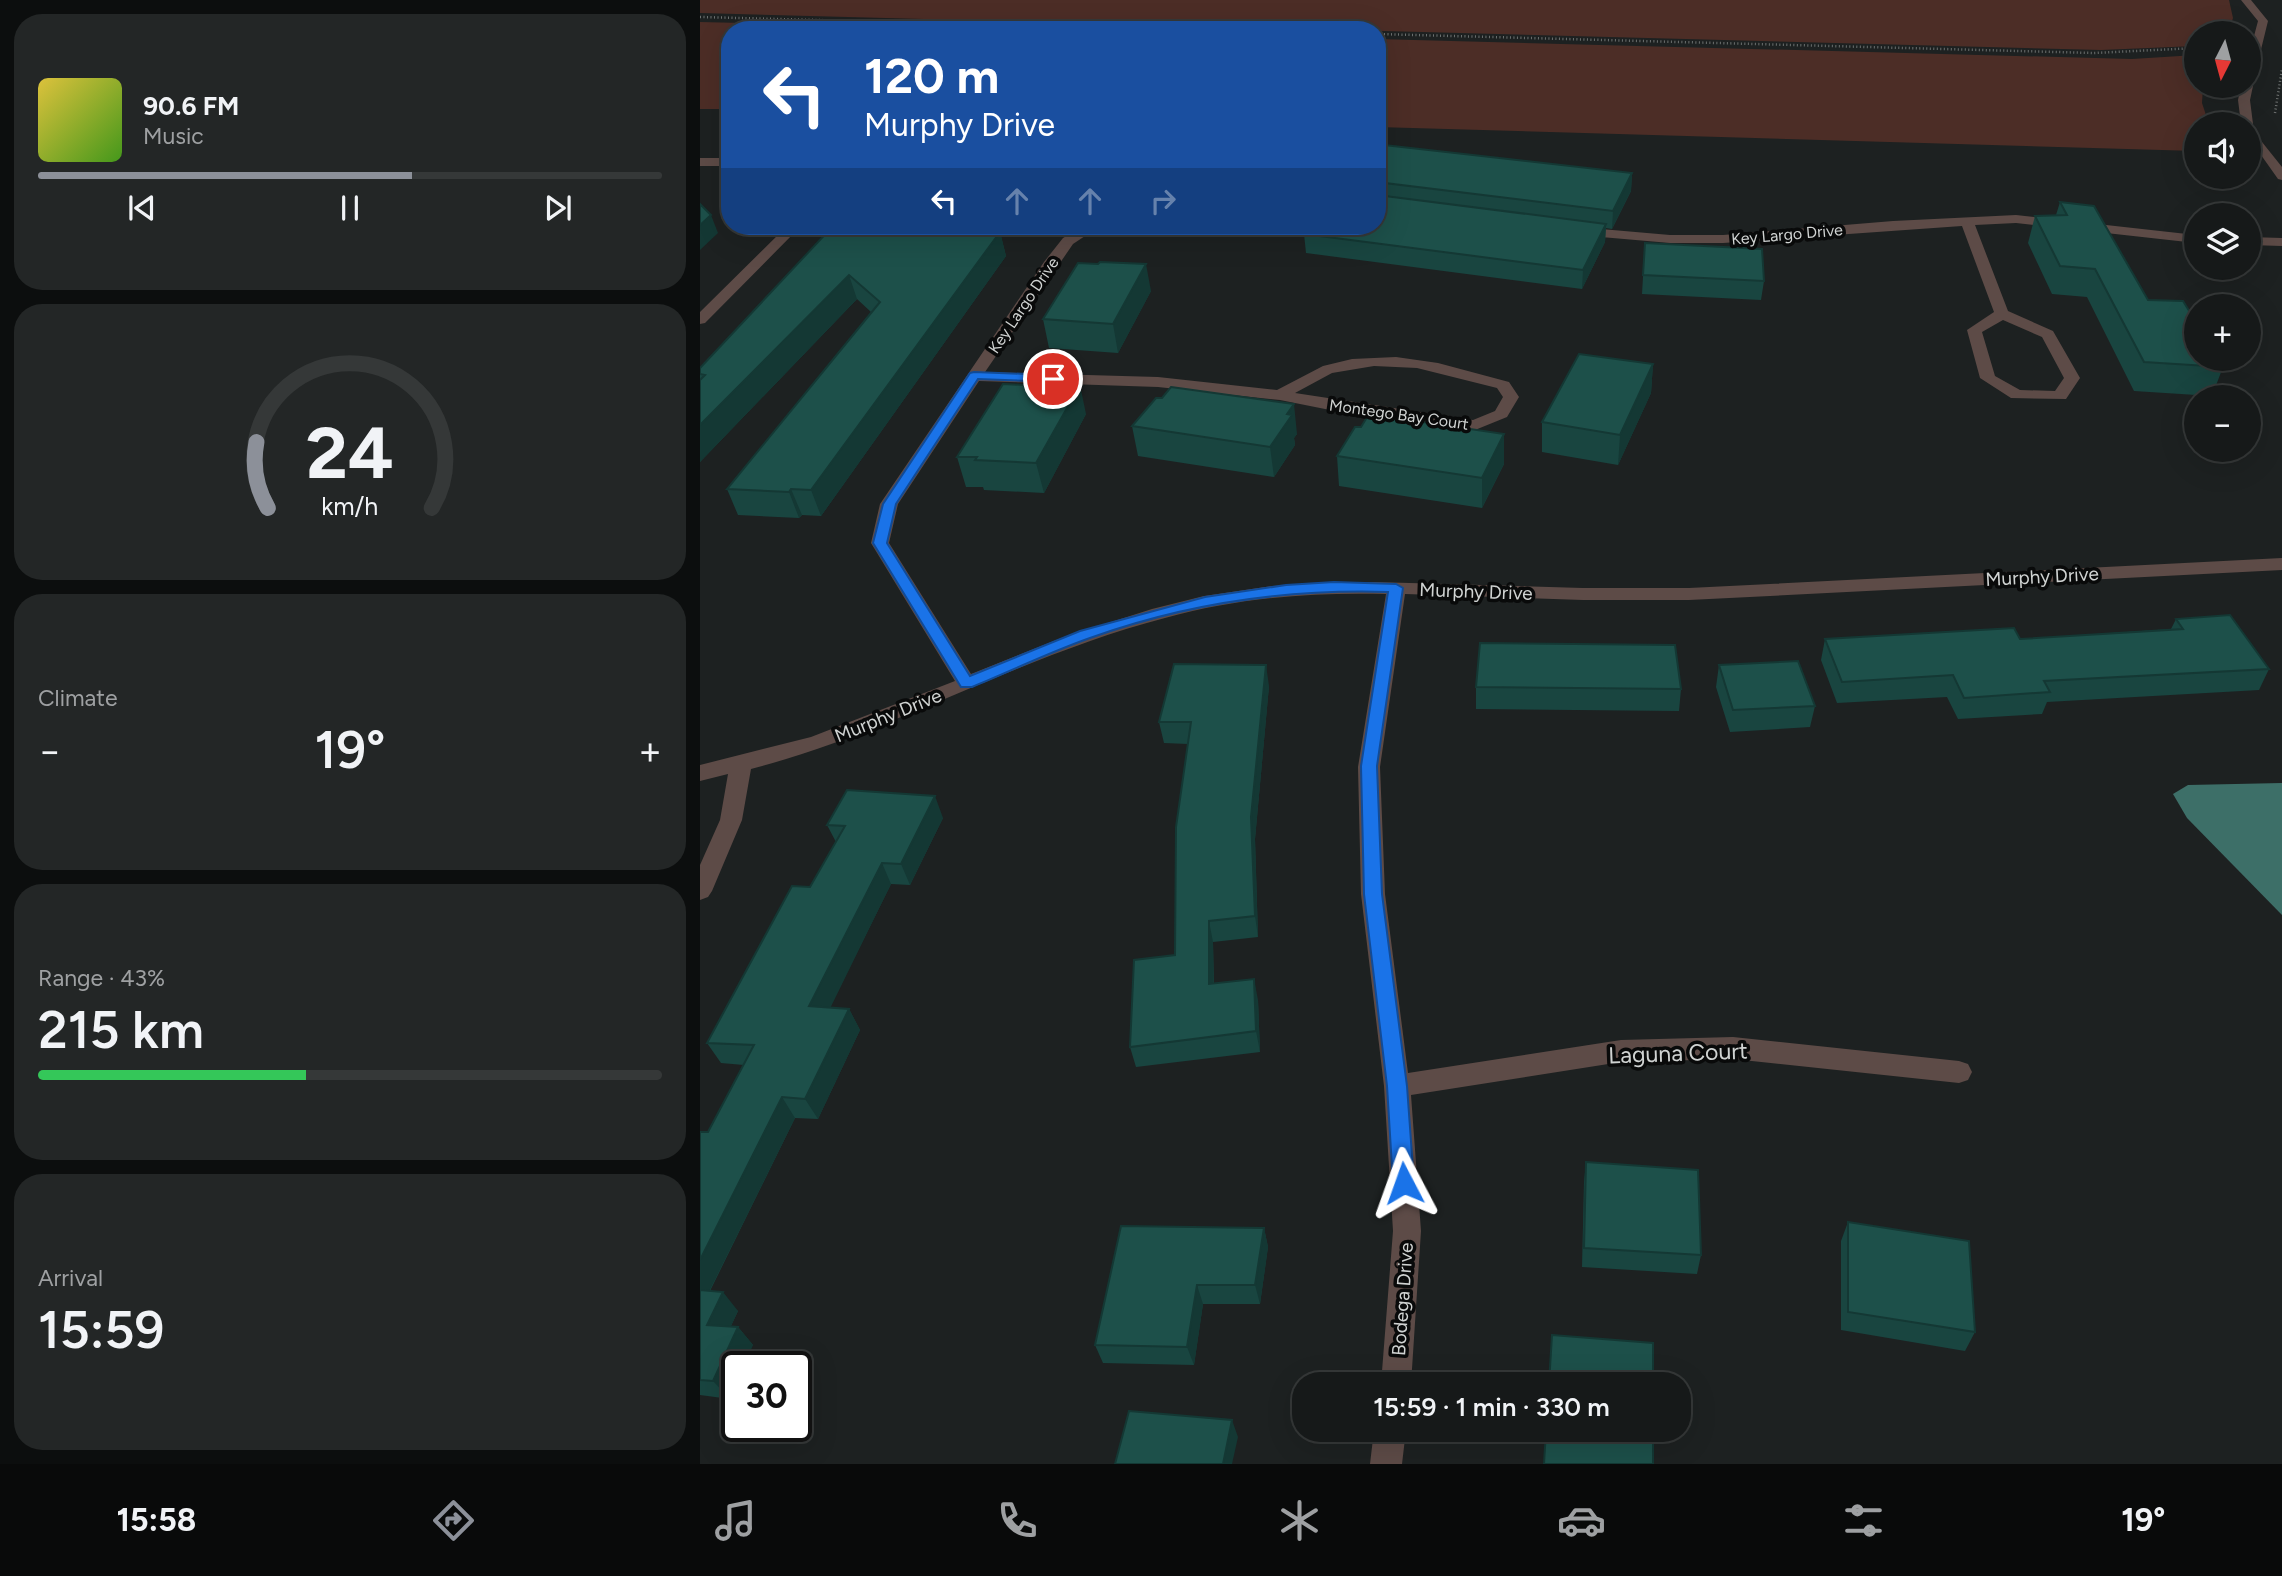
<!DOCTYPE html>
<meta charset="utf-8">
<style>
body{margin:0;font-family:Figtree,sans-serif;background:#232626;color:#f1f3f6;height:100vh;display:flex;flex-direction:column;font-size:26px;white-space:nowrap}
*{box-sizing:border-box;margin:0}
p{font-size:23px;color:#9ea0a2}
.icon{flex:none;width:38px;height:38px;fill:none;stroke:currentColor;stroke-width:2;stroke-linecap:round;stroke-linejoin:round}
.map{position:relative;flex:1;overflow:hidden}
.panel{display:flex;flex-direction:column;gap:14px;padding:14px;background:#0c0e0e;width:700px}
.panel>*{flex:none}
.hud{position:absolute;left:21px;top:21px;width:665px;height:214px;border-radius:28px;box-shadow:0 7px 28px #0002,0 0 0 2px #353838;background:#1a4fa0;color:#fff;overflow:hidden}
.needle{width:46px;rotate:186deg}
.tools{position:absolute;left:1484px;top:21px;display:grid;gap:14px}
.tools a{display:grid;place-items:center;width:77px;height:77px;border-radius:50%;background:#161919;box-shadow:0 7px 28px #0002,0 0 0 2px #353838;font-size:35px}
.speed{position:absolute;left:21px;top:1351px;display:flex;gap:14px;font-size:35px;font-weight:700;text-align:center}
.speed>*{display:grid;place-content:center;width:91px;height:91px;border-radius:50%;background:#161919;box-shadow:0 7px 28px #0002,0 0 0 2px #353838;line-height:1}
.speed .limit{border:4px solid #111;border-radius:10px;background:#fff;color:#111}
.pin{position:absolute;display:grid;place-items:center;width:60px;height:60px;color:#fff;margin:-30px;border:4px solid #fff;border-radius:50%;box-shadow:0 2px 7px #0007}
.me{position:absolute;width:77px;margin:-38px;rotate:356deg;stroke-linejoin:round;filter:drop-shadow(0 0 5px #0008)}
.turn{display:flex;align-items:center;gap:24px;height:147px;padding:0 28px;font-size:32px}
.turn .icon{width:91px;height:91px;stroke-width:2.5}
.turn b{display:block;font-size:49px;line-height:60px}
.lanes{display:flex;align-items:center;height:66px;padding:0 28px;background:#0003;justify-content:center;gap:35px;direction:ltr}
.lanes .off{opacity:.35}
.big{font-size:52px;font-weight:600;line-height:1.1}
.panel .widget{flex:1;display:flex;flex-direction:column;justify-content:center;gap:10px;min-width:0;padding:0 24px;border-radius:28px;background:#232626}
.panel .dial{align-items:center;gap:0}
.dial svg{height:182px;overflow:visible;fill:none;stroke:#353838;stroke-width:7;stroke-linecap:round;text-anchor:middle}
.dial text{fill:#f1f3f6;stroke:none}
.song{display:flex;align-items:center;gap:21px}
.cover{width:84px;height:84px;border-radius:10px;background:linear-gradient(135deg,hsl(50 70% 55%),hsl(100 70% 35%))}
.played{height:7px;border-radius:4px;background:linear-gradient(90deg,#8c9099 60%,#353838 60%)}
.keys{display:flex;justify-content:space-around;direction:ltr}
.heat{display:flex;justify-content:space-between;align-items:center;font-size:38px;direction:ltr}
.charge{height:10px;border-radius:5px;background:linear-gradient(90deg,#34c759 43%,#353838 0)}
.trip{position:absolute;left:592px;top:1372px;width:399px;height:70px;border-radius:28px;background:#161919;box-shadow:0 7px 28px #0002,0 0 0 2px #353838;font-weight:600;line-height:70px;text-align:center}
.dock{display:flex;height:112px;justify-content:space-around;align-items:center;background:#090a0a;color:#9ea0a2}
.dock .icon{width:49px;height:49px}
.dock .active{color:#8c9099}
.dock b{font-size:32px;color:#f1f3f6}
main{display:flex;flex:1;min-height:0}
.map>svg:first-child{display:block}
.green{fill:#4c2d26}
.water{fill:#3d6f68}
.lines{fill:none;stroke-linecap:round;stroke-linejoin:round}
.path{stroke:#6d7170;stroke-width:2.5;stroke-dasharray:1 2.5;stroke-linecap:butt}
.street{fill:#5d4b47;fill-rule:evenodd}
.wall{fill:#194540}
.shaded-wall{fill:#143834}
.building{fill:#1d504a;stroke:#143834;stroke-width:2}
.route{fill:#1a73e8;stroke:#114b97;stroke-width:2}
.labels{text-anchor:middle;stroke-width:7;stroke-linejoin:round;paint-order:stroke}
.far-street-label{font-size:16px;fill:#d0d3d2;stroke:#090a0a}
.street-label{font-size:19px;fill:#d0d3d2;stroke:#090a0a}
.near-street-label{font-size:23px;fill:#d0d3d2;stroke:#090a0a}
</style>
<main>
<section class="panel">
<div class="widget">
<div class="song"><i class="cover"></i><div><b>90.6 FM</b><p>Music</p></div></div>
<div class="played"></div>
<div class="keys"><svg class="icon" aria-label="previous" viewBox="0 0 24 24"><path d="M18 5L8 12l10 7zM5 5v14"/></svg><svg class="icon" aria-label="pause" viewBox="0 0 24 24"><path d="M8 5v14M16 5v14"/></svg><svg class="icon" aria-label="next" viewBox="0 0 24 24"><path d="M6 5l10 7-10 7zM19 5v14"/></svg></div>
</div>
<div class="widget dial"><svg viewBox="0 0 100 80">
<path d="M14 69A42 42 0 1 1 86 69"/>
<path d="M14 69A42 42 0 0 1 9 40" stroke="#8c9099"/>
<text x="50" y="56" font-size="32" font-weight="700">24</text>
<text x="50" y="72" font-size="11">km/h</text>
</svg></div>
<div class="widget"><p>Climate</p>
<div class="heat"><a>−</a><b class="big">19°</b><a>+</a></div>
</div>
<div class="widget"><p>Range · 43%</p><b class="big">215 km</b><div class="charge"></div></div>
<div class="widget"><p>Arrival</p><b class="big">15:59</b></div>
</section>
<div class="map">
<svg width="1582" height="1464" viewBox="0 0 1582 1464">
<rect width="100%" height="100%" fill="#1d2121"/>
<path class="green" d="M0,0h1529l4,18 -5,15h-32v13l-95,4 -1401,-37z
M0,22l320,8h-290v79h-30z
M677,39l755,20 64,-4v31h7l-1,17 7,21h-13v27l-819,-24z"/>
<path class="water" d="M1582,783v132l-95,-97 -14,-24 15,-9z"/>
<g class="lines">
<path class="path" d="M0,17l511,13
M677,34l717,19 102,-5
M1575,113l7,-44"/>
<path class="street" d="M1541,0h10l17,21 -13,53 -6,3v-22l9,-34z
M1549,83l4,3 -3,14 3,24 -3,3 32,40v13l-4,-1 -29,-41v-14h-8l-3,-24 3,-14h8z
M0,158h30v8h-30z
M1316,215l180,20v8l-180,-20 -41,2 33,86 45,20 27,47 -14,21 -55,-1 -31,-20 -13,-48 27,-18 -32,-86 -239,17h-53l-92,-8 -7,-4 7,-4 92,8h53l170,-14zM1303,320l39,17 22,41 -9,13 -35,-1 -25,-14 -13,-44z
M87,226h14l-96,97 -5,1v-12z
M384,226h16l-27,18 -88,128 173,5 119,13 46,-24 29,-7 44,-2 42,6 71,19 10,15 -12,20 -32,13 -140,-19 -55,-11 -122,-13 -179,-6 -81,123 -9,39 82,131 93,-37 88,-28 52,-13 68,-10 102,-4 209,6h106l593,-30v12l-593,30h-106l-178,-6 -25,173 5,127 23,179 213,-33 112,-3 226,24 9,3 4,8 -4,8 -9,3 -226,-24 -112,3 -210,33 10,136 -10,153h-30l12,-153 -9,-145 -23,-192 -3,-127 28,-173c-75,-2 -149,4 -221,24 -143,37 -271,114 -414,151l-9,51 -30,71 -4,6 -8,3v-35l20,-45 8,-46 -28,7v-16l111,-28 144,-56 -84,-138 9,-39 164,-242 19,-24zM674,366l43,2 80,20 6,9 -8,14 -22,9 -178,-27 37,-20z
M1549,237l33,1v8l-33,-1z
M674,1430h32l-4,34h-32z"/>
</g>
<path class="wall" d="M677,153l255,20 -1,18 -19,38 -6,-1 -1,14 -23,47 -276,-36 -2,-19 73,-8z
M1360,202l88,98 75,67 -11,29 -78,-5 -47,-94 -35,-3 -24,-51 7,-27 21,-1z
M133,226l167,6 6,24 -185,260 -19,-1 -3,3 -61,-3 -11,-26 144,-177 -14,-13 -157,163v-94z
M945,243l119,38 -3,19 -119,-6z
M451,291l-33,62 -69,-5 -6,-29z
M953,364l-2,29 -33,72 -76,-13v-30z
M462,398l135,36 -3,4 1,7 -21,32 -136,-21 -6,-30z
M386,414l-42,79 -60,-3 -1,-3h-17l-9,-30z
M637,456l167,8 -22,44 -143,-22z
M1476,619l93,50 -10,21 -212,12 -5,12 -84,5 -11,-22 -110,6 -16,-43 4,-21h195l151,-10z
M1019,665l96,41 -5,21 -80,5 -14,-45z
M569,686l-14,153 3,98 -45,5 1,42 44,16 2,52 -124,15 -6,-20 45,-92 13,-211 -24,-1 -5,-21z
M776,687l205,2 -2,22 -203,-2z
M243,818l-33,67 -19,-1 -61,123 19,2 11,21 -42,89 -23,-1 -85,173 28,20 -7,15 7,1 15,18 -16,22v15l-7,17 -30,-4v-263h8l36,-67 -23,-2 -14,-20 103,-156 26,-45 -9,-17z
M886,1162l115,93 -4,19 -115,-7 2,-85z
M1148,1222l127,110 -10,19 -124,-21v-89z
M564,1228l4,19 -8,57h-57l-9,61 -91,-2 -8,-18z"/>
<path class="shaded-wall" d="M932,173l-1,18 -19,38 1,-18z
M11,215l7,18 -18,17v-25z
M906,224l-1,18 -23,47 1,-19z
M300,232l6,24 -185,260 -10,-26z
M446,264l5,27 -33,62 -5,-29z
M149,275l8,24 -157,163v-37z
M953,364l-2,29 -33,72 2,-30z
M380,385l6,29 -42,79 -8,-30z
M594,404l3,30 -3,4 1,7 -21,32 -4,-30 17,-33z
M804,434v30l-22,44v-30z
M91,489l11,26 -3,3 -10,-26z
M566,665l3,21 -14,153 3,98 -3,-21 -4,-99z
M235,796l8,22 -33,67 -9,-21z
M182,863l9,21 -70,143 -12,-21z
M509,921l4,21 1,63 -5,-21z
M554,979l4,21 2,52 -4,-21z
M149,1009l11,21 -42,89 -13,-20z
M82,1097l13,21 -94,190 -1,-2v-46z
M564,1228l4,19 -8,57 -5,-19z
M497,1285l6,19 -9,61 -7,-18z
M23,1292l15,19 -15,32 -16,-18z
M38,1327l15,18 -9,22h-7v15l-7,17 -17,-18z
M532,1420l6,17 -6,27h-9z"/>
<path class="building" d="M684,145l248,28 -19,38 -236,-29v-29z
M677,195l229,29 -23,46 -279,-36 8,-8h65z
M1360,202l34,4 54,94 35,1 13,21v37h22l5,8 -79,-5 -49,-93 -35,-3 -25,-50 32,-1z
M0,204l11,11 -11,10z
M133,226h49l118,6 -189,258 -20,-1 -2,3 -62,-3 153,-187 -31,-27 -149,150v-45l5,-5 -5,-1v-6z
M945,243l117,6 2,32 -121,-6z
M400,262l46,2 -33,60 -70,-5 35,-56 20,1z
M879,354l74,10 -33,71 -78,-13z
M327,382l53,3 -44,78 -61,-3 2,-3h-20l46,-73 22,1z
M471,387l123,17 -7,10 5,1 -22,32 -138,-21 24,-28h6z
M669,414l135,20 -22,44 -145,-22 18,-29h6z
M1530,615l39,54 -225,12 6,11 -86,6 -11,-23 -111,7 -17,-43 189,-11 6,11 163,-10 -7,-10z
M780,643l195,2 6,44 -205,-2z
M1098,661l17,45 -82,4 -14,-45z
M474,664l92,1 -15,152 4,99 -46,5v63l45,-5 2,52 -126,16 4,-87 41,-5 1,-128 15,-105h-32z
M147,790l88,6 -34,68 -19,-1 -73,143 40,3 -44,90 -23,-2 -82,163v-128h8l46,-87 -47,-2 85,-157 18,1 35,-61 -18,-1z
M886,1162l112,8 3,85 -117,-7z
M1148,1222l121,19 6,91 -127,-20z
M421,1226l143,2 -9,57h-58l-10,62 -92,-2z
M0,1290l23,2 -16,33 31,2 -25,54 -13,-1z
M852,1335l101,8v41h-104z
M429,1411l103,9 -9,44h-108z
M846,1430h107v34h-109z"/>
<path class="route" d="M274,372l79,3 6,4 -6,3 -75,-3 -82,125 -9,39 83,133 110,-45 125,-34 81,-12 48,-3 62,2 7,4 -26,178 5,128 25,192 7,97 -3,7 -7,3 -8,-3 -3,-7 -6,-97 -23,-192 -3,-128 27,-174c-101,-3 -203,12 -298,46 -40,14 -79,33 -118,49h-11l-88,-144 10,-39 87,-131z"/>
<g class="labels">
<g class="far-street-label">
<text transform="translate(1087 234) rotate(-5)" y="6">Key Largo Drive</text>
<text transform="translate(323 305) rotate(-56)" y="6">Key Largo Drive</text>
<text transform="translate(699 414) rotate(8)" y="6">Montego Bay Court</text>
</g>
<g class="street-label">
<text transform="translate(1342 576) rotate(-3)" y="7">Murphy Drive</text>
<text transform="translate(776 591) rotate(2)" y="7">Murphy Drive</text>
<text transform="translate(188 715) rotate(-22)" y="7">Murphy Drive</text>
<text transform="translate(702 1299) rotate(-86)" y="7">Bodega Drive</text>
</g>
<g class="near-street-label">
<text transform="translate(978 1053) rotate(-2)" y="8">Laguna Court</text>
</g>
</g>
</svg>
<div class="tools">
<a><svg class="needle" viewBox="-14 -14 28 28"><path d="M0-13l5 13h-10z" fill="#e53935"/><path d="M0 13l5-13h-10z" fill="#9ea0a2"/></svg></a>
<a><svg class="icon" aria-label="sound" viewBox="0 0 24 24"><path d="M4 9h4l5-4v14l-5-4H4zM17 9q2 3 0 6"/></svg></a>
<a><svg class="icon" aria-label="layers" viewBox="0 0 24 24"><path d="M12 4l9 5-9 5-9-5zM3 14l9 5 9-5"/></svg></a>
<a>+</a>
<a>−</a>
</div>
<div class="speed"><div class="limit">30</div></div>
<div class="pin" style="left:353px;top:379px;background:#d93025"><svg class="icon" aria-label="arrive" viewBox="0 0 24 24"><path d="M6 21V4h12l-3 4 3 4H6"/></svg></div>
<svg class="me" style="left:704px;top:1183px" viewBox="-20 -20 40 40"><path d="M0-17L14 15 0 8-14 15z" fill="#1a73e8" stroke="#fff" stroke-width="4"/></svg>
<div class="trip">15:59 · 1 min · 330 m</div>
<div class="hud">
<div class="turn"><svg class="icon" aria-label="left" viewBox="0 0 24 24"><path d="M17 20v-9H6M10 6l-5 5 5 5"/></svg><div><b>120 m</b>Murphy Drive</div></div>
<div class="lanes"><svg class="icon" aria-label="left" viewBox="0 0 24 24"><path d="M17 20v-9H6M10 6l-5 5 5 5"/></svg><svg class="icon off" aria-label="ahead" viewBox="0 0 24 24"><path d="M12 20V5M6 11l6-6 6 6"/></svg><svg class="icon off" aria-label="ahead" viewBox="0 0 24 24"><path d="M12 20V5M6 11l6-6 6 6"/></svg><svg class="icon off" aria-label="right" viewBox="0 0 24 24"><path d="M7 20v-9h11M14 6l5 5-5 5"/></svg></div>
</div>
</div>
</main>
<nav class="dock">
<b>15:58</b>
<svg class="icon active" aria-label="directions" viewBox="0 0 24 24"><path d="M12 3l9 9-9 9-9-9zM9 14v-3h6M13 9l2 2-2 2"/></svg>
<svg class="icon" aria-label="music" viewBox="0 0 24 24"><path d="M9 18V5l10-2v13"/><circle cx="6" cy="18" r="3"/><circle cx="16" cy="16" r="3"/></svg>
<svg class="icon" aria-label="phone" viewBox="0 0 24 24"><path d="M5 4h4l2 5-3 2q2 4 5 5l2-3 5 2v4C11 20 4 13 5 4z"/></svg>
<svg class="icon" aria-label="climate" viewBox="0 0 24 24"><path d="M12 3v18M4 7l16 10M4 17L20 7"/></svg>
<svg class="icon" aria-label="car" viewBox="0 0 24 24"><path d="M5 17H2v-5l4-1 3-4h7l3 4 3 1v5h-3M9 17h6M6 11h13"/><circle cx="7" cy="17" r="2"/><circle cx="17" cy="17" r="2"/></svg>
<svg class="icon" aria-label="filters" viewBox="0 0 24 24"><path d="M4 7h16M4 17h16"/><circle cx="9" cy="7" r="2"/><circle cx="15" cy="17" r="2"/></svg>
<b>19°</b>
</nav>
